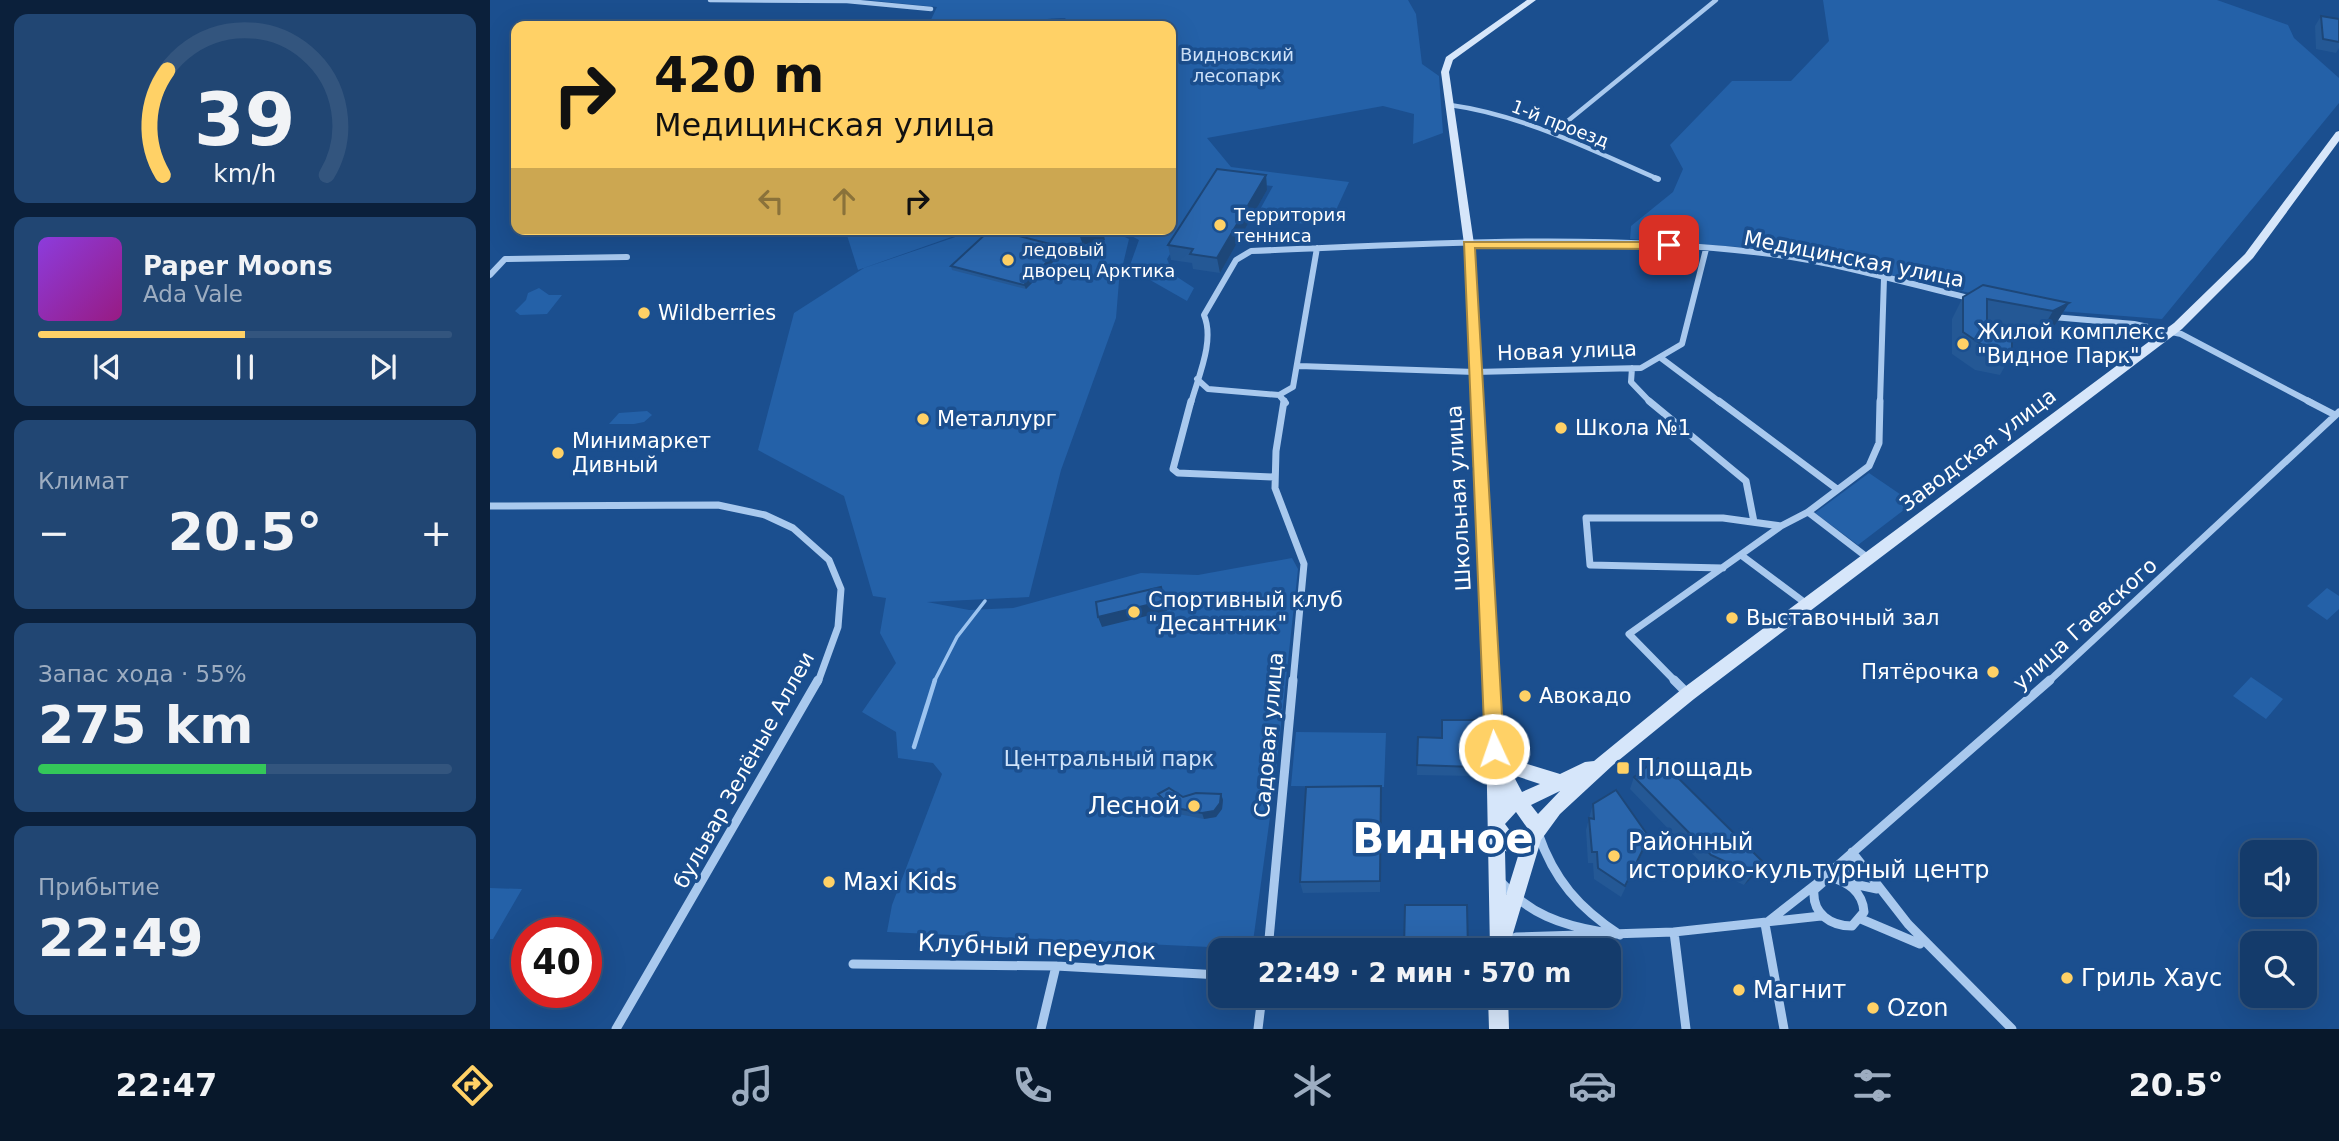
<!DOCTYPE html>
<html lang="ru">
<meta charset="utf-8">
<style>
body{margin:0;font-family:"DejaVu Sans",sans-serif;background:#214673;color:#f1f3f6;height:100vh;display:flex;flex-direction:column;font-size:26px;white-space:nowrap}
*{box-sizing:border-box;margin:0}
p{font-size:23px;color:#9dadc1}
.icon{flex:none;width:38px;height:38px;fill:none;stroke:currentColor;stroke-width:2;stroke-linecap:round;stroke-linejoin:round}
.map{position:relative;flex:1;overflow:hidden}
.side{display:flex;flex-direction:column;gap:14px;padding:14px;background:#0b203b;width:490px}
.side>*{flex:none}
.top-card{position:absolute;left:21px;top:21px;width:665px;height:214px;border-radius:14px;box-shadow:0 7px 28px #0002,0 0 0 2px #33557e;background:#ffd166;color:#111;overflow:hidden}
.buttons{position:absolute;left:1750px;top:840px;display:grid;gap:14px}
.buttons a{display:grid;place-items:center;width:77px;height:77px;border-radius:14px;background:#143b6b;box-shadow:0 7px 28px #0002,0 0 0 2px #33557e;font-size:35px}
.speed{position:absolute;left:21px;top:917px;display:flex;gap:14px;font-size:35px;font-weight:700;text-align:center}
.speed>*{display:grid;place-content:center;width:91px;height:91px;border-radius:50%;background:#143b6b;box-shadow:0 7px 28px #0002,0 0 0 2px #33557e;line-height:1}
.speed .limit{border:10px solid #d22;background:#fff;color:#111}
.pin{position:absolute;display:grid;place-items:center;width:60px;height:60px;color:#fff;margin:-30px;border-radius:14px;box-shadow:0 4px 10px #0006}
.me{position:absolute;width:77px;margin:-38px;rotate:357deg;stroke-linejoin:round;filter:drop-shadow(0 0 5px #0008)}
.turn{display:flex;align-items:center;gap:24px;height:147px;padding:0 28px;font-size:32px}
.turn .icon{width:91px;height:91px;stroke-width:2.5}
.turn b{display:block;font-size:49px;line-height:60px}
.lanes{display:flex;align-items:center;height:66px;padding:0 28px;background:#0003;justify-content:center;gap:35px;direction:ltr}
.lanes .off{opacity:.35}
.big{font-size:52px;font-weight:800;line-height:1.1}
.side .card{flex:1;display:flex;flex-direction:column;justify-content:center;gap:10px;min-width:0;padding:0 24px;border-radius:14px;background:#214673}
.side .dial{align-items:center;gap:0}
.dial svg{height:182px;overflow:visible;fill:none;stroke:#33557e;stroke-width:7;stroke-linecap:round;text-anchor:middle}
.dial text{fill:#f1f3f6;stroke:none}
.song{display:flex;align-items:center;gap:21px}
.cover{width:84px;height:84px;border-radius:10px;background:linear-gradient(135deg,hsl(270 70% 55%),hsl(310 70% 35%))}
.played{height:7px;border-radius:4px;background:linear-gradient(90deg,#ffd166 50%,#33557e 50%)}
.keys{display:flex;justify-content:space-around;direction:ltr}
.heat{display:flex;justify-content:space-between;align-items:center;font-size:38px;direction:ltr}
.charge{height:10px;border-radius:5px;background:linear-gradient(90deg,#34c759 55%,#33557e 0)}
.trip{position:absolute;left:718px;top:938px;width:413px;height:70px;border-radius:14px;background:#143b6b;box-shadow:0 7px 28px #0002,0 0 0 2px #33557e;font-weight:800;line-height:70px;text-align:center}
.tabs{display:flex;height:112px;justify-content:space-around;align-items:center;background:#08182b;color:#9dadc1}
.tabs .icon{width:49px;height:49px}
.tabs .selected{color:#ffd166}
.tabs b{font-size:32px;color:#f1f3f6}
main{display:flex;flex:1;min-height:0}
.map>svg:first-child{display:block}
.green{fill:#2461a8}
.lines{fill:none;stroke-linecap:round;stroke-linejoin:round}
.stream-far1{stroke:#9cc4f0;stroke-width:3.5}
.stream{stroke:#9cc4f0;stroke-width:4.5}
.street-far3{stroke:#a9c9ee;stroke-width:4.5}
.street-far2{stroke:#a9c9ee;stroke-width:6}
.street-far1{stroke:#a9c9ee;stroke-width:7}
.street{stroke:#a9c9ee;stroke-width:9}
.secondary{fill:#d6e6fa;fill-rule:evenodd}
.wall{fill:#245895}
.shaded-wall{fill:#1d4779}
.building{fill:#2a66ad;stroke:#1d4779;stroke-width:2}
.route{fill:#ffd166;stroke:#a68842;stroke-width:2}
.poi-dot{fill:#ffd166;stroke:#1b4f8f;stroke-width:2.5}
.labels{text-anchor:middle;stroke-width:7;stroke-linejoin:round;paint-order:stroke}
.far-park-label{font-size:18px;fill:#cfe3fa;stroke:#1b4f8f}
.far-street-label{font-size:18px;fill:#fff;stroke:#1b4f8f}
.far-poi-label{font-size:18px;fill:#fff;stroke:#1b4f8f;text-anchor:start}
.street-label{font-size:21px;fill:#fff;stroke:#1b4f8f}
.poi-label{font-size:21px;fill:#fff;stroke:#1b4f8f;text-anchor:start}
.park-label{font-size:21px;fill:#cfe3fa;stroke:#1b4f8f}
.near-poi-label{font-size:24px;fill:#fff;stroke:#1b4f8f;text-anchor:start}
.near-street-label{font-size:24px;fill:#fff;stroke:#1b4f8f}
.near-town-label{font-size:42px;font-weight:bold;fill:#fff;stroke:#1b4f8f}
</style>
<main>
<section class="side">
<div class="card dial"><svg viewBox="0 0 100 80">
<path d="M14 69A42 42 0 1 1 86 69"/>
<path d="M14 69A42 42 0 0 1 16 23" stroke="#ffd166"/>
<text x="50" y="56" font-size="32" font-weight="700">39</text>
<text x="50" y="72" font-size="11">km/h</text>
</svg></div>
<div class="card">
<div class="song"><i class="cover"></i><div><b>Paper Moons</b><p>Ada Vale</p></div></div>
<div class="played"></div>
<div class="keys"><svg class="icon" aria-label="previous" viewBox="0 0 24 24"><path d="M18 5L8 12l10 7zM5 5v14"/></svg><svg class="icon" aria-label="pause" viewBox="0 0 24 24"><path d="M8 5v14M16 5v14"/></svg><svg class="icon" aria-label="next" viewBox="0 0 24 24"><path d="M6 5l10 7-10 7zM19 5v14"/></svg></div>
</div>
<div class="card"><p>Климат</p>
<div class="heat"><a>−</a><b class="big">20.5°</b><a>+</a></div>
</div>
<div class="card"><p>Запас хода · 55%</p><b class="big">275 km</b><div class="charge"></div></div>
<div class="card"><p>Прибытие</p><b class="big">22:49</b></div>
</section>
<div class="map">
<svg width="1849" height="1029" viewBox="0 0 1849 1029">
<rect width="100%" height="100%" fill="#1b4f8f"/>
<path class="green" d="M376,0h542l8,14 6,50 17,12 4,57 -30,11 1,-30 -31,-8 -176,32 24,29 118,15 -19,41 -78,1 21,-38 -57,-7 -49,80 7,16 20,13 -7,13 -58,-33 10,-28 -21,-11h53v-203h-99l-7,-8c-17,-1 -31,5 -47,3l-7,5h-83l9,-19z
M1333,0h394l71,25 6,13 45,40v25l-177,216 -116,-9 -268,-60 -148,-11 1,-13 42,-34 10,-23 -13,-24 62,-64h59l38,-40z
M355,229h129l-116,41z
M489,229h129l21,10 -10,42 -3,37 -55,152 -32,127 -102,5 42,8 44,-2 128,-35 57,2 94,-17 6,11 -23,211 -23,169 -365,-17 5,-27 50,-131 -9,-11 -35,-5 -2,-26 -34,-20 34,-49 -16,-30 6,-35 -13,-2 -29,-100 -86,-46 36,-137 70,-45z
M49,288l10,7h13l-15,19 -27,1 -5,-4 11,-11 2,-7z
M230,308l1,6 -5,5 -44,1 10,-10z
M157,411l5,4 -8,7 -10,2h-25l10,-11z
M1379,473l44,30 -55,42 -43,-32z
M1837,588l12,8v13l-12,11 -20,-14z
M1761,677l32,22 -17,20 -33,-23z
M806,732l90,1 -2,54 -93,-1z
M0,888l32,1 -29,50h-3z"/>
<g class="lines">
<path class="stream-far1" d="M444,682l23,-45 28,-36"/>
<path class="stream" d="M424,747l21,-67"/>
<path class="street-far3" d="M220,0l137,1 84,8
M960,105c73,10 141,45 208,74
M1063,133l163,-133"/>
<path class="street-far2" d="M1165,178l3,1
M0,275l15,-16 122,-2
M1563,317l81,7 47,10 131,69
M1171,358l60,45
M809,366l176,6 166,-4 41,-24 24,-95
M1142,368l-1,14 20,21
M707,379l11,10 71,6
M701,403c7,-26 24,-62 13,-88l32,-55 15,-9c173,-7 348,-19 520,3 68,9 135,29 202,45
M796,403l-7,-8 14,-8 24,-139
M1390,403l4,-125"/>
<path class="street-far1" d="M701,401l-18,68 5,4 96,4
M794,401l-8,50 -1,37 29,76 -11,118
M1159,401l97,80 8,41
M1229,401l118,88
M1818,401l27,14
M0,506l228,-1 47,10 28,13 36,32 12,29 -3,38 -20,55
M1318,512l60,46
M1251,555l67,50
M1233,568l-133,-3 -4,-47h137l58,8 27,-14 61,-46 10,-23 1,-42
M1186,682l-47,-48 152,-108
M1558,682l291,-270"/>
<path class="street" d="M1184,680l14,14
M1048,833c16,47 41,75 82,102
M1362,852l56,72 104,105
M1362,853l-3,30 28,6
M1339,877c18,4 34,15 35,35l-12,14c-21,0 -40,-12 -38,-36z
M1011,882c28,32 60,43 101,50
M1371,919l59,25
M1275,924l55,-43 230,-201
M1275,924l19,105
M1184,932l12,97
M778,950l25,-270
M1009,950l6,-8 11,-5 158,-5 147,-16
M363,964l203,2 164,9
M126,1029l202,-349
M551,1029l15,-63
M768,1029l4,-33"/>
<path class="secondary" d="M1037,0h9l-83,60 -4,12 25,172 29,505 14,12 43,13 25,-12 9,-1 88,-72 492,-366 71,-69 91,-122 3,-1v10l-86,117 -71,71 -488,370 -81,66 -53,49 -19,26 -33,110h-18l-4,-214 -22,-492 -23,-172 5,-15zM1023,775l27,9 -18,8zM1070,791l-22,23 -7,-9zM1026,812l12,17 -8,7h-6l-9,-12zM1015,851l14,2 -13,42z
M998,996h20l1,33h-20z"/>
</g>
<path class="wall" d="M1831,16l18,3v29l-3,5 -20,-4 -1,-23z
M776,175l1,15 -47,83 -27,-4 -1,-6 -21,-3 -3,-15z
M572,247l2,4 -38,38 -74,-19 -1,-4z
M1473,297l106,6 -14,22 -15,8 -53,-9v8l25,21 -12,22 -25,-5 -23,-16v-35z
M928,737l56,30v9l-57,-1z
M1144,777l130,86 -8,11 -12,11 -40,-19 -74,-77z
M891,786l-1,106 -77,1 -3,-11z
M668,794l25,3 38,-3 2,6 -1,9 -6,8 -12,2 -31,-6 -12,-13z
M1103,804l51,45 -23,48 -27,-18 -1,-16h-5l-2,-33z
M915,905l63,45h-64z"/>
<path class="shaded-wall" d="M776,175l1,15 -47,83 -3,-15z
M612,229l3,11 -22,5 -4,-11z
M572,247l2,4 -38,38 -2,-4z
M1579,303l-14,22 -15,8 13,-22z
M671,587l6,24 -65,16 -4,-10z
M731,794l2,6 -1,9 -6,8 -12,2 -2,-6z
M1274,863l-8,11 -12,11 8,-11z"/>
<path class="building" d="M1831,16l18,3v23l-16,-3z
M727,169l49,6 -49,83 -27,-4 3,-5 -25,-4z
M501,229l71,18 -38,38 -73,-19z
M588,229h23l-22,5z
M1493,285l86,18 -16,8 -66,-12v33l25,7v14l-25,-5 -24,-16v-35z
M671,587l3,14 -66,16 -2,-15z
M952,720h32v47l-57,-2 1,-28 24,1z
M1168,758l106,105 -12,11 -41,-19 -77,-78z
M891,786l-1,95 -80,1 6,-95z
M679,788l14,9 13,-4 25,1 -1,9 -6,8 -12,2 -31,-6 -13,-13z
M1126,790l33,47 -24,49 -27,-18 -1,-16h-5l-3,-34 5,1 -1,-15z
M915,905h62l1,45h-35v-2h-29z"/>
<path class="route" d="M974,242h205l6,3 -6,4 -194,-1 29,501 -3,6 -7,3 -6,-3 -3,-6z"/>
<g class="poi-dot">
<circle cx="730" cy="225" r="7"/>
<circle cx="518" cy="260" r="7"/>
<circle cx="154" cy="313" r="7"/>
<circle cx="1473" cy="344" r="7"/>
<circle cx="433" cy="419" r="7"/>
<circle cx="1071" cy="428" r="7"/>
<circle cx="68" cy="453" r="7"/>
<circle cx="644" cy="612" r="7"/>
<circle cx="1242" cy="618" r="7"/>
<circle cx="1503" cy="672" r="7"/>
<circle cx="1035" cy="696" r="7"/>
<rect x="1126" y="761" width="14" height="14" rx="3.5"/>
<circle cx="704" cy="806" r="7"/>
<circle cx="1124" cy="856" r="7"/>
<circle cx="339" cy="882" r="7"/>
<circle cx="1577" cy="978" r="7"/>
<circle cx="1249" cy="990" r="7"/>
<circle cx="1383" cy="1008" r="7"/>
</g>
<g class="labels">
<g class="far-park-label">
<text x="747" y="61">Видновский<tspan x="747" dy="21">лесопарк</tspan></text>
</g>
<g class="far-street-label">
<text transform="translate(1070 124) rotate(21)" y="6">1-й проезд</text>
</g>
<g class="far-poi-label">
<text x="744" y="221">Территория<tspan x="744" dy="21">тенниса</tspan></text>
<text x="532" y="256">ледовый<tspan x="532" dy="21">дворец Арктика</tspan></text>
</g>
<g class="street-label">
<text transform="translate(1364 259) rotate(11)" y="7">Медицинская улица</text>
<text transform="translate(1077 351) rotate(-2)" y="7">Новая улица</text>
<text transform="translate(1488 450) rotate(-37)" y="7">Заводская улица</text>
<text transform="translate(969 498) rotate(-93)" y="7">Школьная улица</text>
<text transform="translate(1595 624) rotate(-42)" y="7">улица Гаевского</text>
<text transform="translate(779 735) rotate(-85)" y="7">Садовая улица</text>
<text transform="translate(254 770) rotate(-61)" y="7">бульвар Зелёные Аллеи</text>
</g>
<g class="poi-label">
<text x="168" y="320">Wildberries</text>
<text x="1487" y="339">Жилой комплекс<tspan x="1487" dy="24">"Видное Парк"</tspan></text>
<text x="447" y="426">Металлург</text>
<text x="1085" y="435">Школа №1</text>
<text x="82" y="448">Минимаркет<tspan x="82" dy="24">Дивный</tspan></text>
<text x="658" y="607">Спортивный клуб<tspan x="658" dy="24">"Десантник"</tspan></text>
<text x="1256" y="625">Выставочный зал</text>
<text x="1489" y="679" text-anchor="end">Пятёрочка</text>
<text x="1049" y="703">Авокадо</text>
</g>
<g class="park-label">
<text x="619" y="766">Центральный парк</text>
</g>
<g class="near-poi-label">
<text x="1147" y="776">Площадь</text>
<text x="690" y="814" text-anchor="end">Лесной</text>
<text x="1138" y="850">Районный<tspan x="1138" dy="28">историко-культурный центр</tspan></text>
<text x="353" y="890">Maxi Kids</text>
<text x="1591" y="986">Гриль Хаус</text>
<text x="1263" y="998">Магнит</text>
<text x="1397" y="1016">Ozon</text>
</g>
<g class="near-street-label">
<text transform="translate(547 947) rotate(2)" y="8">Клубный переулок</text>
</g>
<g class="near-town-label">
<text x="953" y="853">Видное</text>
</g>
</g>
</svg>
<div class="buttons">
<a><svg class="icon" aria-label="sound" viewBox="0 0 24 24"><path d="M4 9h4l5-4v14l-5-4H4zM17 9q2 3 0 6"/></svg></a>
<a><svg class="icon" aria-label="search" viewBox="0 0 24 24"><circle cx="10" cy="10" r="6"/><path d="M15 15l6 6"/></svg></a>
</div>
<div class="speed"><div class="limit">40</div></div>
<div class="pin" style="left:1179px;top:245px;background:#d93025"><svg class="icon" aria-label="arrive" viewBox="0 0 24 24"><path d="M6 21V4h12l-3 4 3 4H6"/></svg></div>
<svg class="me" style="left:1004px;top:749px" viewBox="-20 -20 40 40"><circle r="17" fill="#ffd166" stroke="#fff" stroke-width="3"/><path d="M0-11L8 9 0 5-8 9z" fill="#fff"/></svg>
<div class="trip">22:49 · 2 мин · 570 m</div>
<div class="top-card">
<div class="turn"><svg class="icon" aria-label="right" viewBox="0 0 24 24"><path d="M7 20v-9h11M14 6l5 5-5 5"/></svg><div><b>420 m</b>Медицинская улица</div></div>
<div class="lanes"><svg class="icon off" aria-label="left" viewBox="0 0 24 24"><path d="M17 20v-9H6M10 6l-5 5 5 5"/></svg><svg class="icon off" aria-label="ahead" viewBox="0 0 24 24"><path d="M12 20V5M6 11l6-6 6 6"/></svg><svg class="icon" aria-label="right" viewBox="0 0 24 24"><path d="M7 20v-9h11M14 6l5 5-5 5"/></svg></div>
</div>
</div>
</main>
<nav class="tabs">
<b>22:47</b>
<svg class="icon selected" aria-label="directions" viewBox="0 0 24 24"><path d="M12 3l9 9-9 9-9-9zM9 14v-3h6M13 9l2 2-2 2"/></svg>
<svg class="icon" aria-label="music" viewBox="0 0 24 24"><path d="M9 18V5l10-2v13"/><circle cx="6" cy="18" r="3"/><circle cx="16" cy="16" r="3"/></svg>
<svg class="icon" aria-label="phone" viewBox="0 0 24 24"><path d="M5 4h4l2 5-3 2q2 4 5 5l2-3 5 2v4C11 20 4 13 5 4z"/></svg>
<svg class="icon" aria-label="climate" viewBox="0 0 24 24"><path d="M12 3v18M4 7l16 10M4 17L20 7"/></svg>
<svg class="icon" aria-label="car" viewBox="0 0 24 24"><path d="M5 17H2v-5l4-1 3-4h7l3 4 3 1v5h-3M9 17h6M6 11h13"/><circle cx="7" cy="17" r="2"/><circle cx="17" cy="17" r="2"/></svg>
<svg class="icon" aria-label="filters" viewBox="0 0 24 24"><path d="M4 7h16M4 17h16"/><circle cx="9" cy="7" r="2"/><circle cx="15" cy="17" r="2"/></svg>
<b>20.5°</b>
</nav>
